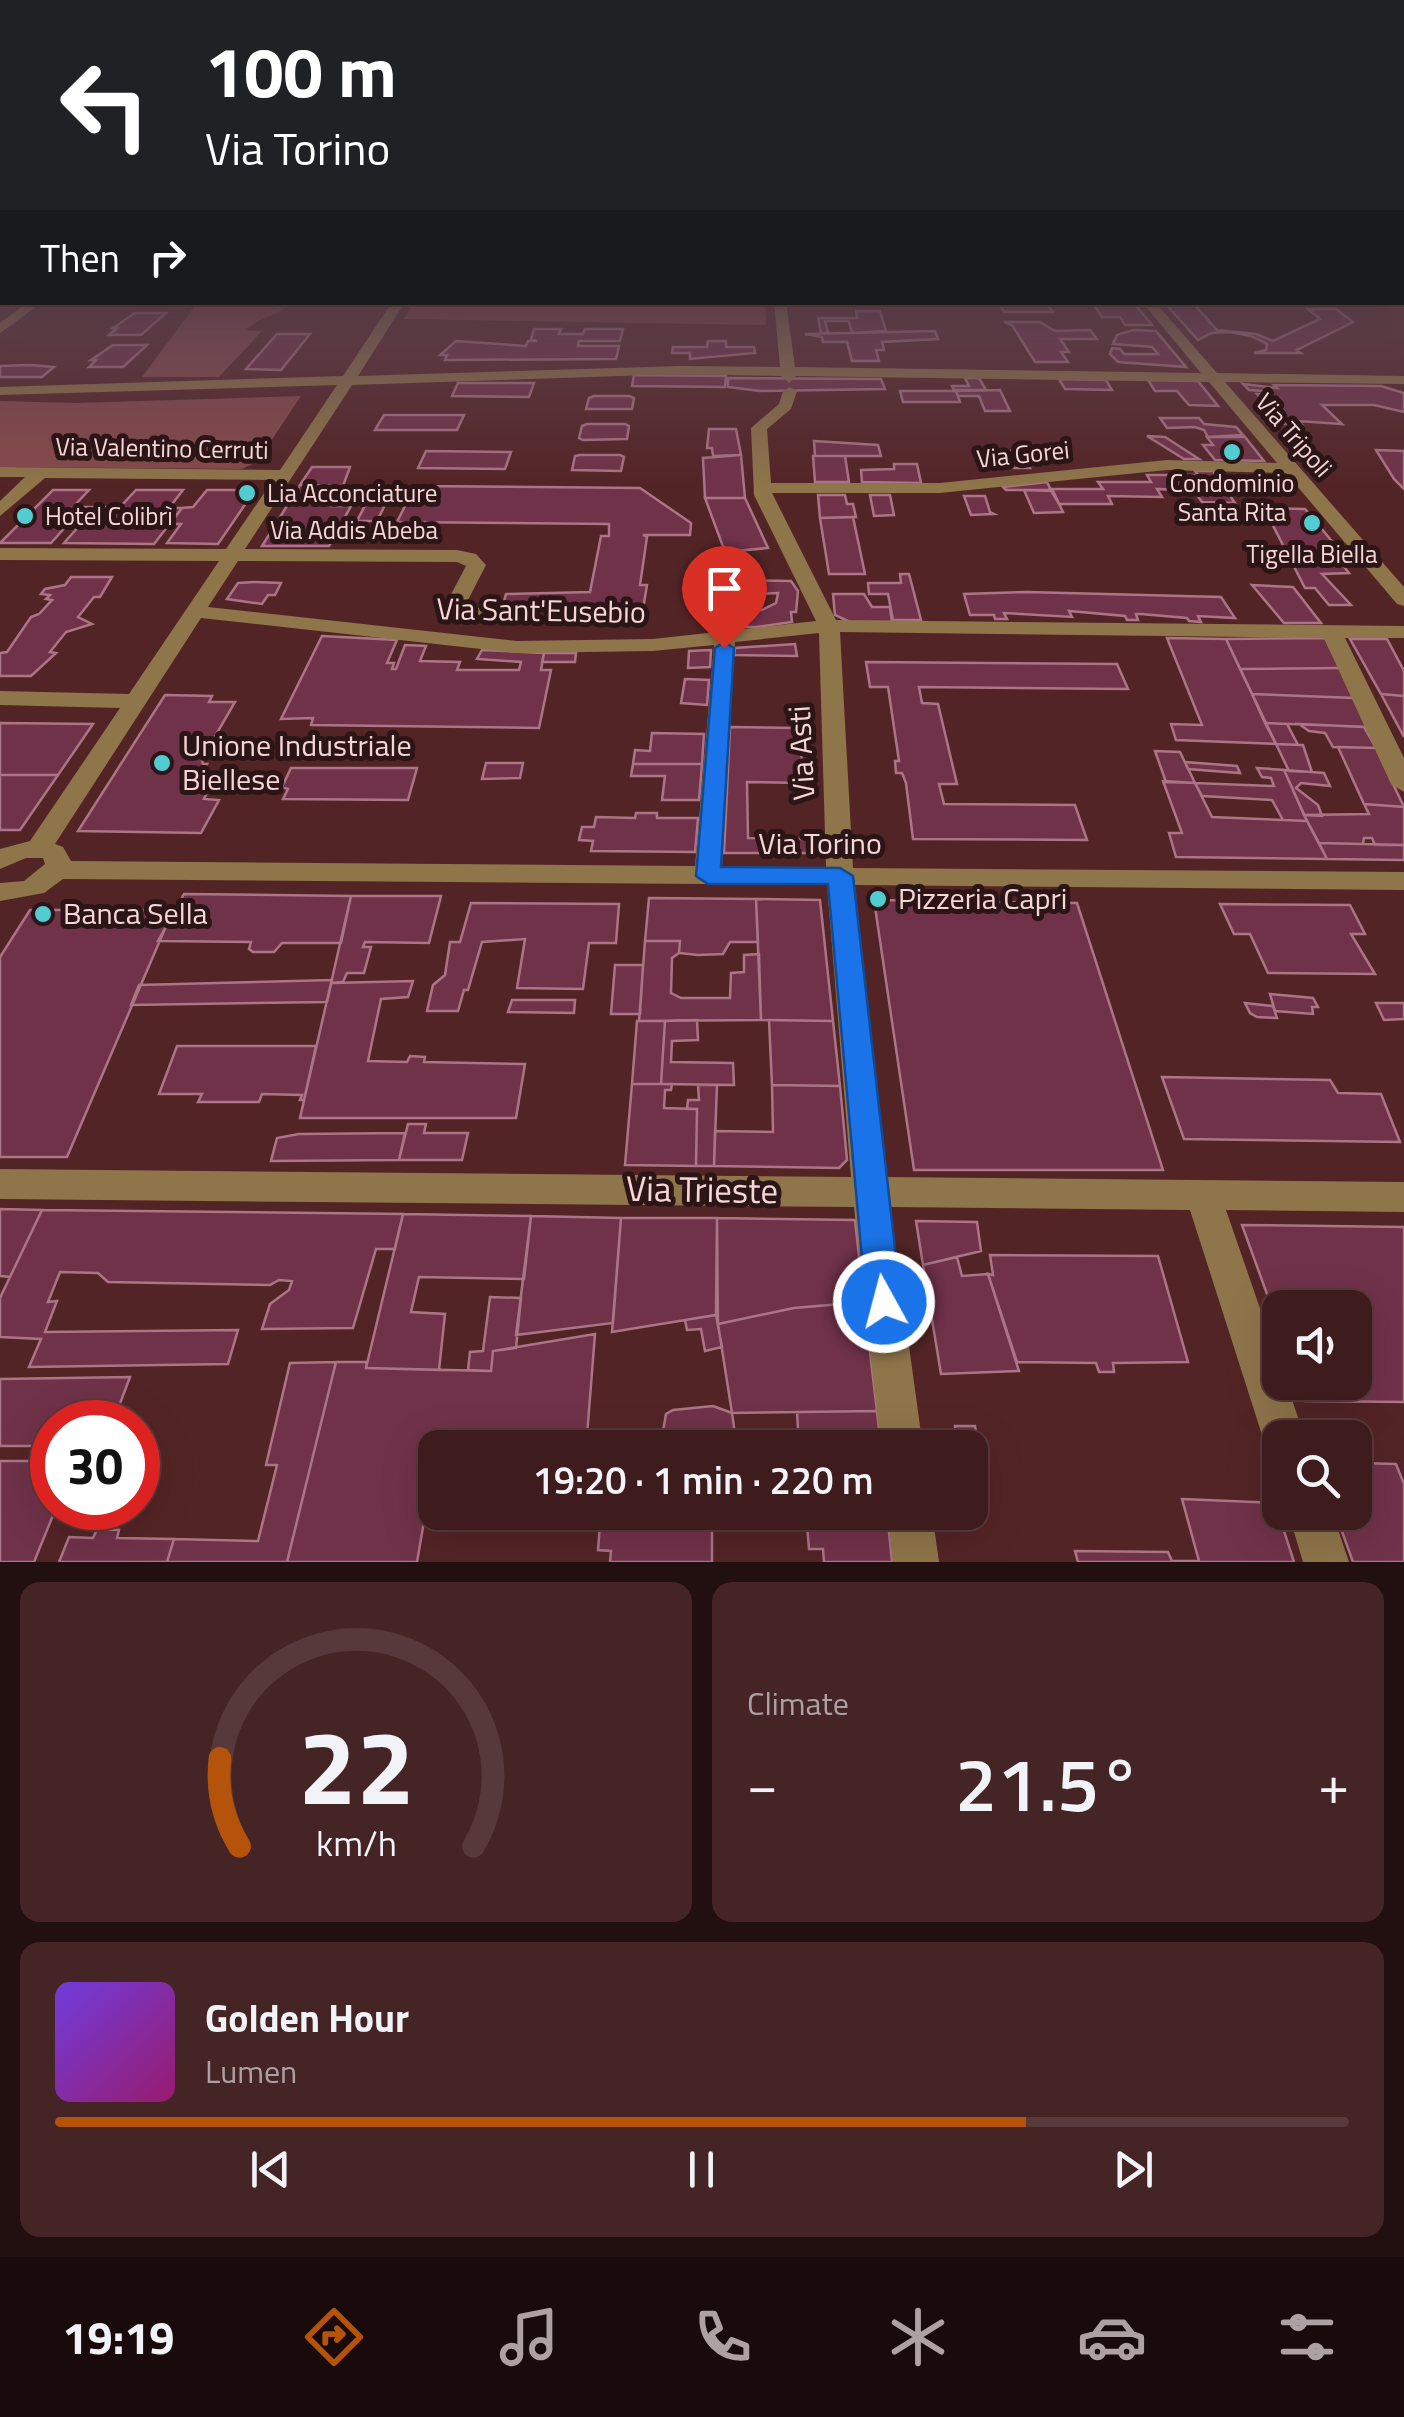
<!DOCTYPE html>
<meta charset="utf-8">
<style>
body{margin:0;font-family:"Titillium Web",sans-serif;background:#452425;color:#f1f3f6;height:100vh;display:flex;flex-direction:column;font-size:38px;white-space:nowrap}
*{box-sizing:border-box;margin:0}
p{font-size:32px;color:#ada1a3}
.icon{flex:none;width:55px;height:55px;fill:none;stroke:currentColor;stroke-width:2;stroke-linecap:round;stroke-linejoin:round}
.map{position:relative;height:1562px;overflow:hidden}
.panel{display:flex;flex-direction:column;gap:20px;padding:20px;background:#220f0f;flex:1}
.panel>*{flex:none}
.banner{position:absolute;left:0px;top:0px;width:1405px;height:305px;box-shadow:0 10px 40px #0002,0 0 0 2px #57393b;background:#202124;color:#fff;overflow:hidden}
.fabs{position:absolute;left:1262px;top:1290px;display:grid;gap:20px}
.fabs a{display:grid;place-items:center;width:110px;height:110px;border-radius:20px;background:#3e1b1c;box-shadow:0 10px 40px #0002,0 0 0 2px #57393b;font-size:50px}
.speed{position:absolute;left:30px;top:1400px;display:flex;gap:20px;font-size:50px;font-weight:700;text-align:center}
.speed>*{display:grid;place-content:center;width:130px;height:130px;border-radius:50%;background:#3e1b1c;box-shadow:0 10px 40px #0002,0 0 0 2px #57393b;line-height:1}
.speed .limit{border:15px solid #d22;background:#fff;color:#111}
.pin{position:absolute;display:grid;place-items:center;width:85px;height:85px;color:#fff;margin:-102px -42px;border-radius:50% 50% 50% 0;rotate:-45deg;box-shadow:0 0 10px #0007}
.pin .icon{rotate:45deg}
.me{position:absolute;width:110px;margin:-55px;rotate:353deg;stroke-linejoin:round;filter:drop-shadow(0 0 8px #0008)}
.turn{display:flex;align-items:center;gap:35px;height:210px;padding:0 40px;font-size:45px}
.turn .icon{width:130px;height:130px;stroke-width:2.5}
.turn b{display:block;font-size:70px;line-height:85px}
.then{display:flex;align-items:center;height:95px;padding:0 40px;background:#0003;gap:20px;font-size:38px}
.big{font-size:75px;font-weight:600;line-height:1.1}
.panel .tile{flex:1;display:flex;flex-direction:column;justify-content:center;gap:15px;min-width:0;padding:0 35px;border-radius:20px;background:#452425}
.panel .dial{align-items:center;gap:0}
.dial svg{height:260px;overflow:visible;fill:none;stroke:#57393b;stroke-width:7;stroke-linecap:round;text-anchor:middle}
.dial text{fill:#f1f3f6;stroke:none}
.song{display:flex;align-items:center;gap:30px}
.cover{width:120px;height:120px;border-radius:15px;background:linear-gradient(135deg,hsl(260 70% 55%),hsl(320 70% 35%))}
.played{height:10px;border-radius:5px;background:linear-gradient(90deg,#b45309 75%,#57393b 75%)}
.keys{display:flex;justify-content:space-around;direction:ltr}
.heat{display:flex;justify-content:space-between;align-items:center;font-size:55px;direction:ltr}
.panel .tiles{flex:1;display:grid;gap:20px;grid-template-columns:1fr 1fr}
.tile:last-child{grid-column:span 2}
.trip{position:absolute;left:418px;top:1430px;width:570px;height:100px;border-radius:20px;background:#3e1b1c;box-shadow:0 10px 40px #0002,0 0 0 2px #57393b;font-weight:600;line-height:100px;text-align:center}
.tab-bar{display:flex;height:160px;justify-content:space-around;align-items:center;background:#190b0b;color:#ada1a3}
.tab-bar .icon{width:70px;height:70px}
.tab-bar .on{color:#b45309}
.tab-bar b{font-size:45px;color:#f1f3f6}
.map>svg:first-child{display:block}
.green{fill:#86494a}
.building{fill:#703249;stroke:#ab7586;stroke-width:2.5}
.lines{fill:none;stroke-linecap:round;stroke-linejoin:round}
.minor{fill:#8f754a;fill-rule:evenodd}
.route{fill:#1a73e8;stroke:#114b97;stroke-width:2.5}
.poi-dot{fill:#51ccd1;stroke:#2b1516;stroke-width:4}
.labels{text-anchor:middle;stroke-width:10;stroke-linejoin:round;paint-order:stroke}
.far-street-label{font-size:25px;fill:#f6d6d6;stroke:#2b1516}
.far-poi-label{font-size:25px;fill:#f6d6d6;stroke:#2b1516}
.street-label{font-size:30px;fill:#f6d6d6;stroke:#2b1516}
.poi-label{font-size:30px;fill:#f6d6d6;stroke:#2b1516;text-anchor:start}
.near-street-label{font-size:35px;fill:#f6d6d6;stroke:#2b1516}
</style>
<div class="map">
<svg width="1404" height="1562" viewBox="0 0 1404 1562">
<rect width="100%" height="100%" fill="#532426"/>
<path class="green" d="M198,302l92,1c-14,15 -29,12 -44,27l16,1 -43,46h-77z
M414,302l351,1 1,22 -362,-6z
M301,396l-44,66 -15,7 -242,-2v-66l76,2z"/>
<path class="building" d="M999,302h134l19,23h-27l-5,-8h-18l-9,-13h-46l6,8h-49z
M1164,302h28l25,28 39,4 17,7 47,-22 -12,-10h28l17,13 -56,28 4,3h-47l12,-3 1,-6 -16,-8 -21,-4 -19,1 -13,7z
M856,311h24l6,20 -34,2 -3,-12h-24l3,12h-7l-3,-15h39z
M135,313h31l-25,22h-32l8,-7h-4z
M1004,322h36l15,9 35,-1 7,9h-37l9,13h-8l7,10h-33l-23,-37z
M534,329h27l-2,5h24l2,-5h38l-3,12h-41l-1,5h41l-3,13 -171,1 2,-5h-7l16,-14 70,5 2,-5h9l-6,-2z
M1133,330l23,1 30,36 -68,-5 -8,-8 2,-6 8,1 4,5h34l-6,-7 -39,-3 4,-9z
M935,331l3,8 -56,3 2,8h-8l3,11h-27l-5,-19h-24l-1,-5 -17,-3z
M277,334h33l-29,36 -35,-1z
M708,341h18v6h28l1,6 -65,6v-6h-18l1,-6h34z
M113,345h34l-24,22h-34l7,-7h-5z
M30,365l24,2 -12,10h-42v-11z
M634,375l92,1 -1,11 -93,-1z
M728,378l153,1 4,10 -125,2 -32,-4z
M965,378h14l7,12h-32l-2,-4h17z
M1059,379l47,1 6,10 -47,-1z
M1148,380l50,1 20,25 -29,-1 -12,-14h-22z
M458,383h76l-5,14 -77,-1z
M1243,384l34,4 -3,-3 107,1 23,7v19l-30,-7h-52l20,19 -45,-3 4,3h-16l-28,-30h8l-3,-3 -13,-1z
M1000,390l10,21h-25l-6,-15h-21l-2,-5z
M900,391h56l4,11h-57z
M594,396h35l5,2 -2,11h-46l3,-11z
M384,415h80l-7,15h-82z
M1160,418h39l5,6 32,3 7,8 -35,2 -4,-7 -9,-3 -28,1z
M587,424h38l4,2 -2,13 -44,1 -4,-2 3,-12z
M709,429h27l5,26 -28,1 -1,-8h-5z
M1147,436l18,1 34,22h-15z
M1207,437h38l19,24 -49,-1 -12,-15h10z
M814,441l64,4 3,11h-66z
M1376,450l28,1v38l-10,-10z
M426,451l85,1 -6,17 -87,-1z
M1010,451l13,2 7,15h-36l-6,-15z
M580,455h40l4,2 -3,14 -49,-1 3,-14z
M741,455l4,43h-40l-2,-40z
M813,456h32l4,26h-34z
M894,464h23l4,19 -59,-1 -1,-12 33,-1z
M312,467h38l-7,19 -43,-1z
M1195,471h18l22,32 -33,-1 -8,-11 -37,-2 5,8 -54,-1 4,8h-53l-9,-15h53l-5,-7h53l-4,-7h51z
M1047,482l4,8h-45l-3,-3z
M300,485l43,1 -11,20h19l-22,40h-67z
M375,486h39l-9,16 -18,-1 -10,20h-20z
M415,486l225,2 51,35 -1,12h-47l4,2 -7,48h7l-4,24 -36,3 -105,-3 4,-15 84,-2 11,-56h8v-12l-212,-2z
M53,490h36l-16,17h23l-15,16h-12l-18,20h-51z
M136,490h47l-14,18h13l-28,36 -90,-1 32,-36h24z
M207,490h48l-37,54 -51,-1 14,-19h-11l12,-16 11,-1z
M1024,490l29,1 10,21 -29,1z
M818,495h27l2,9h6l3,13 -36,1z
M870,495h20l4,20 -20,1z
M964,496h21l5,16 4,2 -23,1z
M705,498h40l23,50 -43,4z
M1264,508l41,1 46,55h-9l7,9 -27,1 29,31h-22l-14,-17h-10z
M853,517l12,57h-36l-9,-56z
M900,574h9l12,46h-28l-5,-26h-19l-1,-11h33z
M71,577h41l-12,20h-6l-16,20 14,7 -26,8 -16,20 6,1 -25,23h-31v-23l7,-1 24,-35 8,-3 13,-14 -6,-1 4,-4 -9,-1 4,-5 20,-4z
M691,579l100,2 7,10 -2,21h-5l1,10 -36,5h-11v-8l-31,-1 1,-9 47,1 14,-7 2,-10 -90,4z
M238,583l16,-1 27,1 -6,12h-7l-6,9 -35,-5z
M1252,585l41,2 28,36h-37z
M1027,592l194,5 14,21 -37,-2 3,6 -12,-1 -2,-3 -46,-4h-5l2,6h-11l-2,-4 -56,-5 3,6 -68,-4 3,6h-12l-1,-4h-24l-6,-21z
M833,594h31l8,13h18l2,15h-42l-15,-7z
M322,636l75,4 -10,23h7l-2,6h4l9,-24 21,1 -6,15 40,1 -3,8h62l2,-8 -44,-3 5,-9 62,3 -3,17h10l-12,58 -228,-3 2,-7 -32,1z
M1167,638l59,1 50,105 -100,-4 -5,-16 31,1z
M1325,638l15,30 -100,1 -14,-30z
M1350,639h37l17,32v25l-23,-2z
M795,644l2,12 -63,-1 1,-7z
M711,650l-1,17 -22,1 1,-17z
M544,653h32l-1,9h-33z
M866,662l251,2 11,25 -209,-2 3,16 16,1 19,80h-18l5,20 131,1 12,35 -174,-1 -7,-56 -4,-10h-6l-1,-12h4l-11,-74h-18z
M1340,668l15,30 -103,-4 -12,-25z
M685,679l24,1 -2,25 -26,-2z
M1252,694l103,4 15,29 -105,-4z
M1381,694l23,2v41z
M165,695l47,1 -3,6h26l-25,43h-12l-5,11 8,1 2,7h4l-13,22 16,1 -6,12 15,1 -18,33 -123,-2z
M0,723l93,1 -35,51h-58z
M1265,723l22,1 11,21 -22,-1z
M1299,724l65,3 12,21 -43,-1 -8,-14 -16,-2z
M730,727l70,1 3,55 -56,-1 1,56 59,1 1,14h-84z
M652,733l52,1 -2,30h-69l2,-14 15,1z
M1276,744l27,1 9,27 -23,-1z
M1338,747l38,1 28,59 -40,-3z
M1155,751l25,1 15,31 -29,-1z
M1185,762l52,4 3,7 -52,-4z
M486,763h37l-3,15 -38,1z
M633,764h69l-3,36h-37l3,-24h-34z
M291,768h126l-9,32 -125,-1 5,-10 -6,-2z
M1257,768l27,2 23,51 -24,-1 -11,-20 -70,-4 -7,-13 79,3 -3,-8 -9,-1z
M1284,770l40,3 6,13 -29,-3 -5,5 22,17 4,11 -18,-1z
M0,775h58l-38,55h-20z
M1163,781l32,2 17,34 95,4 20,38 -151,-2 -7,-24h13z
M1364,804l40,3v38h-29l-3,-7h-8l-1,6 -44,-1 -15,-28 65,-1z
M636,813h21v5h41l-3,34 -104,-1 2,-10 -14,-1 3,-13h12l2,-10 39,1z
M1319,843l85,2v15l-77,-1z
M184,894l167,2 -10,47h-59l-8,9h-21l-4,-3 2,-7 -93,-1z
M351,896h90l-12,47 -64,-1 -2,5h8l-7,26h-17l-4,9 -12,1z
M649,898l107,1 2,43h-28l-7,12 -25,1 -19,-2 1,-12h-35z
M756,899l64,1 13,121 -72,-1z
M874,900l203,3 86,267h-249z
M471,903l148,1 -3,39h-27l-6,46 -66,-1 8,-49 -43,3 -14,48h-4l-6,21h-31l6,-26 12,-10 5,-33h10z
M1220,904l130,1 15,29h-14l24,40 -107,-1 -18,-39h-16z
M30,910h143l-106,247h-67v-200z
M645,941h35l-1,12 -7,5 -1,35 10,5h49l1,-25 13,-1v-17l15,-1 2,66 -122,1z
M615,965h28l-3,49h-29z
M332,980l-5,22 -196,3 8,-20z
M413,981l-5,16 -27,2 -13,62 39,1 3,-6 15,1 -1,5 101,2 -9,54h-216l31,-135z
M1270,994l43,4 5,9h-6l1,7 -38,-3z
M512,1000h63l-1,13 -66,-1z
M1245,1003l28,3 4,12 -20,-1 -7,-4z
M1376,1003h28v16l-20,1z
M697,1020l1,20 -26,1 -1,21 62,1 1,22 -73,-1 4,-63z
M769,1020l64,1 7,65 -68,-1z
M637,1021h28l-4,63h-29z
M177,1046h139l-12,54h-4l2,-5 -40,-1 -3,8h-61l4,-8h-43z
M1162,1077l168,3 8,13 43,1 19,48 -216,-3z
M632,1084h40l-1,6h-6l-1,18 33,1 -1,57 -71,-1z
M698,1085h19l-3,81h-18l1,-57h-10l1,-9h11z
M772,1085l68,1 7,74 -8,8 -125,-2 1,-35 58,1z
M408,1124h18l-2,9h44l-6,27h-63z
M405,1133l-6,27 -128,1 6,-23 22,-4z
M0,1209l42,1 -32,67 -10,-1z
M42,1210l361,4 -8,35h-19l-23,79 -91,1 8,-25 19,-14 3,-9 -13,-1 -9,5 -162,-3 -10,-9 -38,-1 -12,30 9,-1 -12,31 193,-2 -10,34 -199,3 12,-28 -41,-2v-39z
M403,1214l128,2 -7,63 -105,-2 -8,35 34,2 -6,56 -73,-2z
M531,1216l90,2 -8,105 -97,12z
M621,1218h96l-1,97 -104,17z
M717,1218l138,2 9,82 -70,6 -76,16z
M916,1221l61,1 4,29 -58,14z
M1242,1225l162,2v175l-99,-1 -6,-19h56v-74h-75v22z
M990,1255l168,1 30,106 -75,1 1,9h-15l-3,-9 -79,-1 -29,-88 5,1z
M957,1257l5,19 26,-2 31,97 -78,3 -18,-109z
M490,1297l31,1 -5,50 -23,3 -2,20 -23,-1 2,-18 13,-1z
M864,1302l13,109 -145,2 -14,-89 76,-16z
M716,1315l6,32 -17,4 -4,-22 -14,1 -2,-10z
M595,1334l-9,114h-151v33h-4l-14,81h-130l49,-200h31l-1,6 125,3 2,-20z
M336,1362l-49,200h-120l7,-23 84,2 19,-76h-11l24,-102z
M130,1377l-17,45h-61v86h4l-22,54h-34v-101h32l6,-15h-38v-67z
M713,1406l19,7 5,35h-77l6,-34 7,-4z
M877,1411l4,37h-82l-2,-36z
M955,1426h20l7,40 -12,1v-19h-13z
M1355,1463l41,1 8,20v78h-51l-18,-50h20z
M1182,1499l93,4 19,59h-216l-3,-11 93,1 4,9h27z
M601,1512h111v50h-102l1,-11 -13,-1z
M746,1512h40l1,10h-39z
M806,1512h81l5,50h-68l-1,-13h-14z
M97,1529l22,1 -2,8 57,1 -7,23h-108l10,-25 24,1z"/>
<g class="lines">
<path class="minor" d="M1402,267h2v6h-2z
M28,302h15l-43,31v-10z
M392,302h13l-47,74 322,-10 100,1 -6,-65h12l9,65 406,6 -59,-71h13l62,71 187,3v8l-179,-2 179,205v19l-7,-2 -111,-131 -119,-3 -227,23h-168l64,127 568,6v12h-59l59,120v34l-13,-8 -67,-146 -484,-6 13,236 551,4v18l-549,-5 31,292 518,5v30l-178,-2 54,156v16h6l19,56h-25v19l-11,-4 -6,-15 -73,-228 -300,-3 33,241h-42l-27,-241 -854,-8v-30l851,8 -24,-292 -764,-6 -19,14 -44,8v-18l24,-2 21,-17 -2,-6h-17l-26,11v-20l30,-8 90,-133 -120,-3v-14l129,3 90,-133 -219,-1v-12l226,1 47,-69 -228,-2 -45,38v-15l25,-24h-25v-10l280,3 57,-85 -337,10v-8l343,-11zM680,374l101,2 8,7 7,-7 413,6 68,81 -110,-3 -227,23h-169l-4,-54 24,-20 6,-18 -7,-4 -7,4 -4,13 -28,24 3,67 62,126 -163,18 -136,2 -309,-34 30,-46 219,1 9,4 -18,34 6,16 82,6 3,-4 -10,-6 -59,-5 -2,-7 18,-35 -10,-11 -19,-4 -212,-1 107,-164zM201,618l316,35 136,-2 61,-6 -19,221 -624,-5 -8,-14 -8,-3zM819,633l7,234h-104l13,-225z
M888,1512h44l7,50h-46z
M1288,1512h44l17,50h-46z"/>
</g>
<linearGradient id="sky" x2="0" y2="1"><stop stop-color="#2e1415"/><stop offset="0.55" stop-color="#604552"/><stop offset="1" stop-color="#604552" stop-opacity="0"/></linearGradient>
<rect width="1404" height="486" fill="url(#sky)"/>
<path class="route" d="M724,642l10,6 -13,219 119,1 13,8 48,426 -5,11 -12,4 -13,-4 -5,-11 -38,-418h-120l-12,-8 19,-228z"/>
<g class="poi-dot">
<circle cx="1232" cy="452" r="10"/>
<circle cx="247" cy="493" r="10"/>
<circle cx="25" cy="516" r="10"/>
<circle cx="1312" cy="523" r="10"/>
<circle cx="162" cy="763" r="10"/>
<circle cx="878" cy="899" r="10"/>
<circle cx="43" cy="914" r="10"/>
</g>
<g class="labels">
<g class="far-street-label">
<text transform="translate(1294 435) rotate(49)" y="9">Via Tripoli</text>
<text transform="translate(162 448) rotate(1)" y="9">Via Valentino Cerruti</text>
<text transform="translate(1023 454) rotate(-6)" y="9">Via Gorei</text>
<text x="354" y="539">Via Addis Abeba</text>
</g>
<g class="far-poi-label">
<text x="1232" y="492">Condominio<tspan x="1232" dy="29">Santa Rita</tspan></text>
<text x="267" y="502" text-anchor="start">Lia Acconciature</text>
<text x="45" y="525" text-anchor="start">Hotel Colibrì</text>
<text x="1312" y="563">Tigella Biella</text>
</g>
<g class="street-label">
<text transform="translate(541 611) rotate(1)" y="10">Via Sant'Eusebio</text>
<text transform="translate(802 753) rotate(-93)" y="10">Via Asti</text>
<text x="820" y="854">Via Torino</text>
</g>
<g class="poi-label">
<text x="182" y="756">Unione Industriale<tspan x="182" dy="34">Biellese</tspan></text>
<text x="898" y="909">Pizzeria Capri</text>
<text x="63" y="924">Banca Sella</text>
</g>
<g class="near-street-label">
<text transform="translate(702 1190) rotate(1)" y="12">Via Trieste</text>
</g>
</g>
</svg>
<div class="fabs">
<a><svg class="icon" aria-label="sound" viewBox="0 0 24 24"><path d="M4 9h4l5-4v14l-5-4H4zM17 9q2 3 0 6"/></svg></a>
<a><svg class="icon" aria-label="search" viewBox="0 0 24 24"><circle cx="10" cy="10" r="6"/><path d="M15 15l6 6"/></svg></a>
</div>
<div class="speed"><div class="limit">30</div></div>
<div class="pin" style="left:724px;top:648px;background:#d93025"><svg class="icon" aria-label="arrive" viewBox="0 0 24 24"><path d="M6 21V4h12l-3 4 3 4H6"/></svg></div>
<svg class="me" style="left:884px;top:1302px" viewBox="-20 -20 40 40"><circle r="17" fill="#1a73e8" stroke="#fff" stroke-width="3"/><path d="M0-11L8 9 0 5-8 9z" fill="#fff"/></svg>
<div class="trip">19:20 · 1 min · 220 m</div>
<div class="banner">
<div class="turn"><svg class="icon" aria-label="left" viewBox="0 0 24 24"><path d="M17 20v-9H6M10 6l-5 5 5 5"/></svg><div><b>100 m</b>Via Torino</div></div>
<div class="then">Then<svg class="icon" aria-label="right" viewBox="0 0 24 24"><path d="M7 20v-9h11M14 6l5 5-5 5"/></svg></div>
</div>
</div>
<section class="panel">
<div class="tiles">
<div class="tile dial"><svg viewBox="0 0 100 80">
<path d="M14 69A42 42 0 1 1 86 69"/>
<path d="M14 69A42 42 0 0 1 8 42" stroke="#b45309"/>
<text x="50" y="56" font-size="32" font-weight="700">22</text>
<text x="50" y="72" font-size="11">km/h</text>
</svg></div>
<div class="tile"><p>Climate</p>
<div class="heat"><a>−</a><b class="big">21.5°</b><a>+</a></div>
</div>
<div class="tile">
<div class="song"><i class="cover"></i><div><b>Golden Hour</b><p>Lumen</p></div></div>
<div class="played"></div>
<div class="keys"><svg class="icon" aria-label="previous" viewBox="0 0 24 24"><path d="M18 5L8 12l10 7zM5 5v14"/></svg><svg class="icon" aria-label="pause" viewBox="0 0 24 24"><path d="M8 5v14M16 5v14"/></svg><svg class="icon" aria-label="next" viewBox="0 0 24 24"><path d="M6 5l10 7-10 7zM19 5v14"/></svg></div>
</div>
</div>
</section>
<nav class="tab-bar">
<b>19:19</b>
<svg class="icon on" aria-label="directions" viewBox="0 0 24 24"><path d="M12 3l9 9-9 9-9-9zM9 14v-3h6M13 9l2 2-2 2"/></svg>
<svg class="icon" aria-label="music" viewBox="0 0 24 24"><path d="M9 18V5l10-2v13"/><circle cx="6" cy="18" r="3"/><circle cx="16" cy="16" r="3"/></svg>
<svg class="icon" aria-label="phone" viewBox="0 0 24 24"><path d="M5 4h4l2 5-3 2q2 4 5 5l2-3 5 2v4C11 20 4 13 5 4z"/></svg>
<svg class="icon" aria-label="climate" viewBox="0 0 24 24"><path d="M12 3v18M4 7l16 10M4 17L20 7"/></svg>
<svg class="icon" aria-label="car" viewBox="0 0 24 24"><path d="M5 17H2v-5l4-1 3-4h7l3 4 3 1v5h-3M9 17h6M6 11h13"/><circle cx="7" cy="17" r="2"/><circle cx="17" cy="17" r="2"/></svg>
<svg class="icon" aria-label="filters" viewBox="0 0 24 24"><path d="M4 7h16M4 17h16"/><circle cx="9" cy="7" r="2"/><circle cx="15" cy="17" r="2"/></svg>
</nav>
